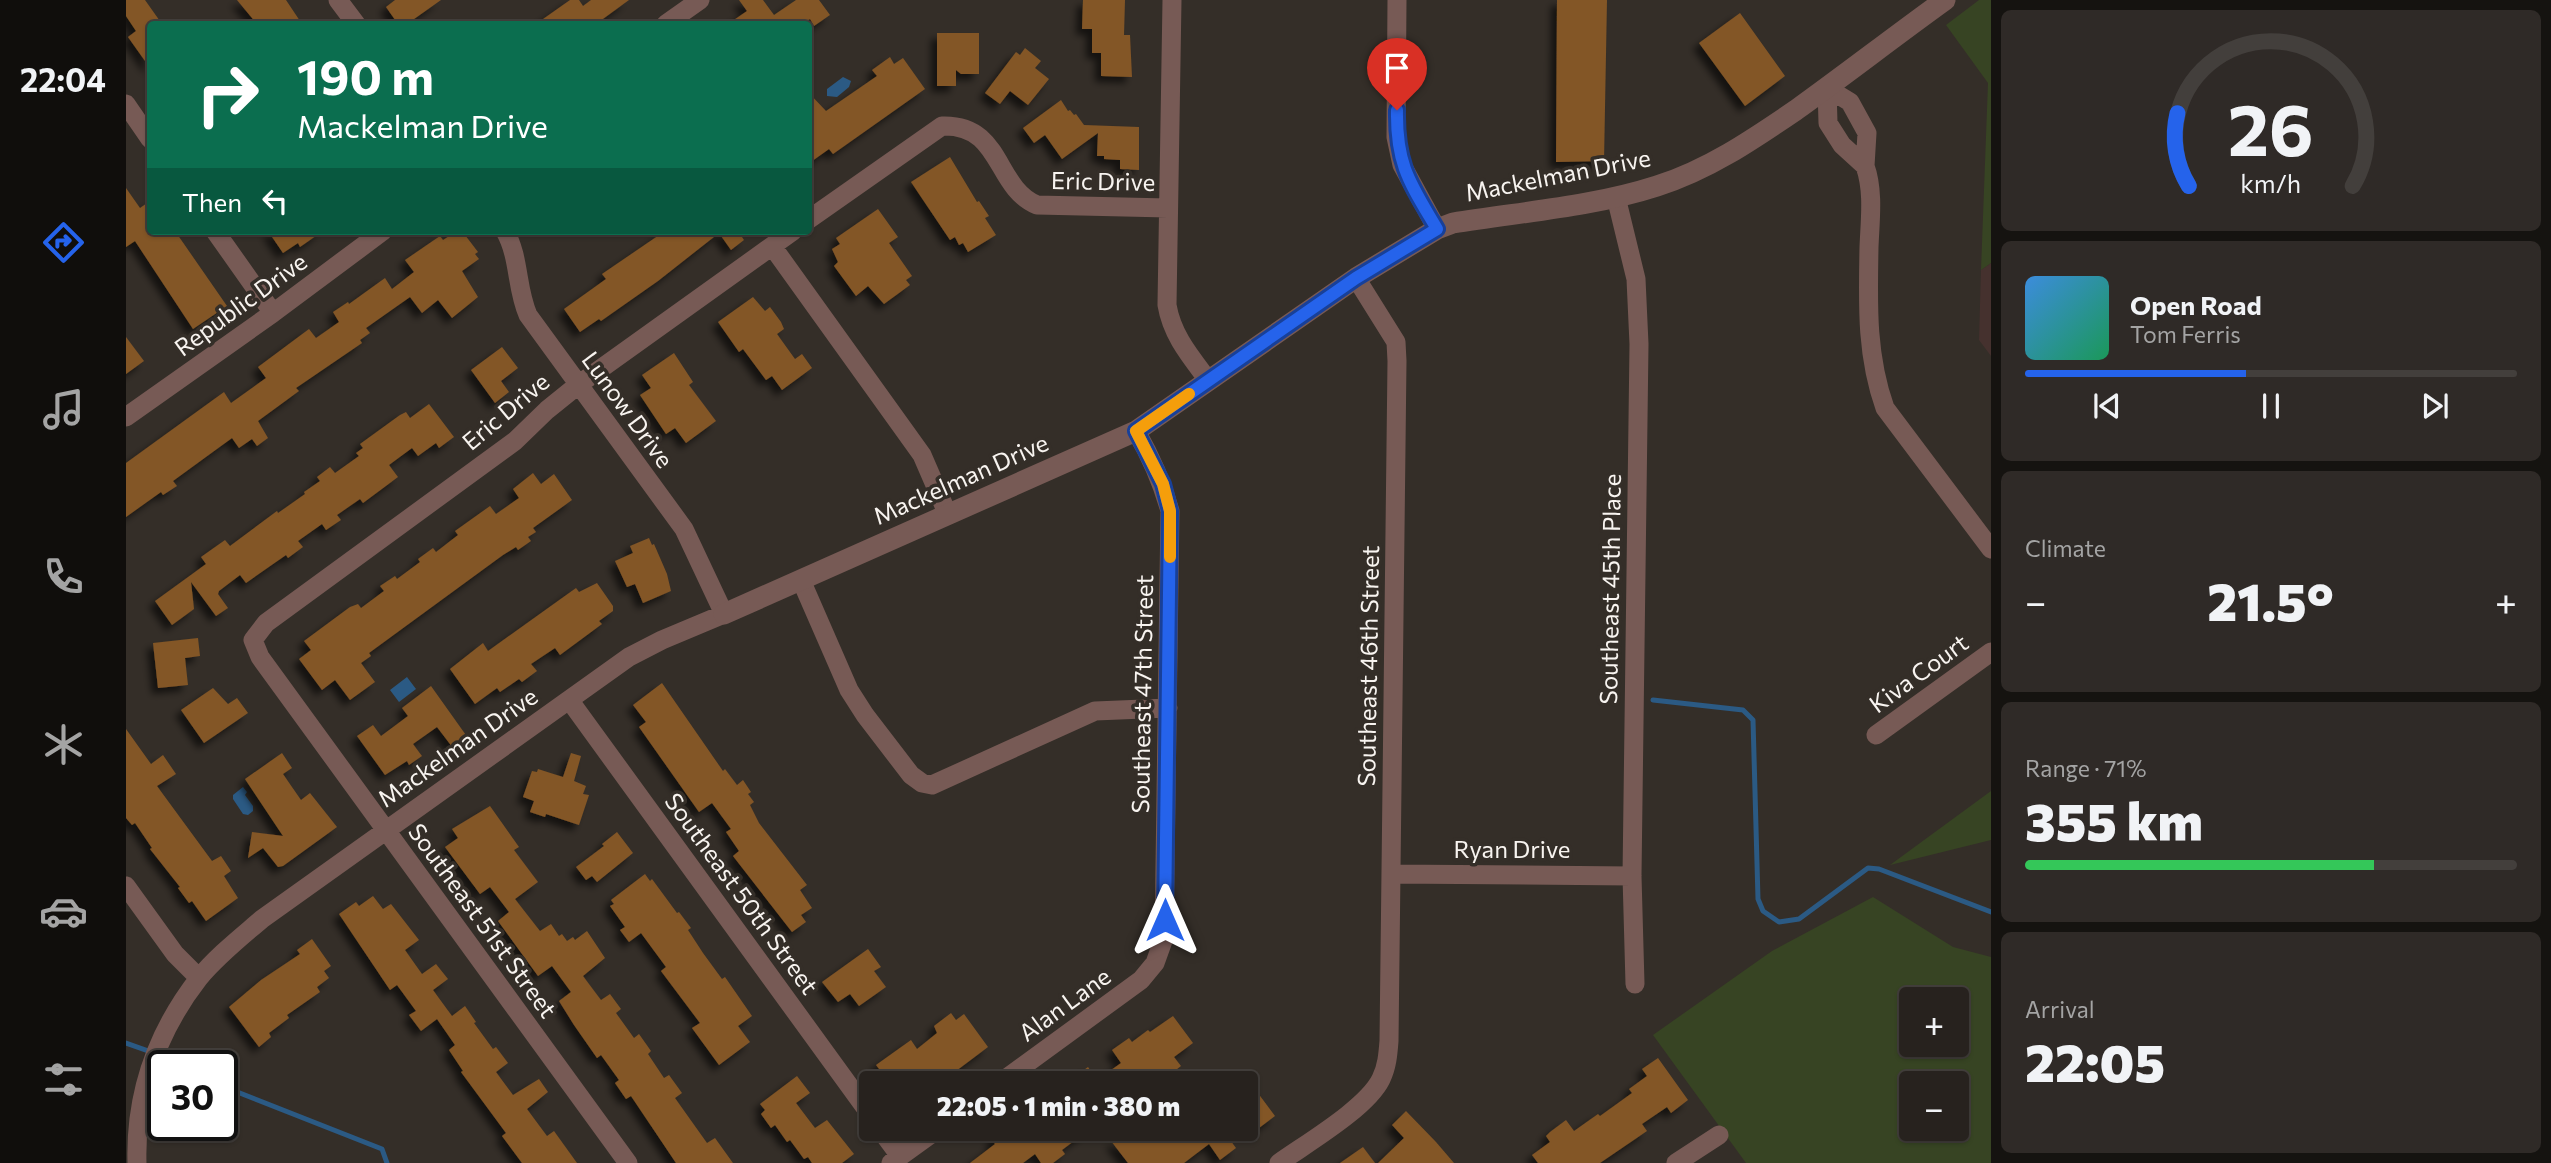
<!DOCTYPE html>
<meta charset="utf-8">
<style>
body{margin:0;font-family:Commissioner,sans-serif;background:#2f2a27;color:#f1f3f6;height:100vh;display:flex;flex-direction:column;font-size:26px;white-space:nowrap}
*{box-sizing:border-box;margin:0}
p{font-size:23px;color:#a4a4a4}
.icon{flex:none;width:38px;height:38px;fill:none;stroke:currentColor;stroke-width:2;stroke-linecap:round;stroke-linejoin:round}
.map{position:relative;flex:1;overflow:hidden}
.drawer{display:flex;flex-direction:column;gap:10px;padding:10px;background:#151310;width:560px}
.drawer>*{flex:none}
.hud{position:absolute;left:21px;top:21px;width:665px;height:214px;border-radius:7px;box-shadow:0 2px 5px #0004,0 0 0 2px #433f3c;background:#0b6e4f;color:#fff;overflow:hidden}
.fabs{position:absolute;left:1773px;top:987px;display:grid;gap:14px}
.fabs a{display:grid;place-items:center;width:70px;height:70px;border-radius:7px;background:#27221e;box-shadow:0 2px 5px #0004,0 0 0 2px #433f3c;font-size:35px}
.speed{position:absolute;left:21px;top:1050px;display:flex;gap:14px;font-size:35px;font-weight:700;text-align:center}
.speed>*{display:grid;place-content:center;width:91px;height:91px;border-radius:50%;background:#27221e;box-shadow:0 2px 5px #0004,0 0 0 2px #433f3c;line-height:1}
.speed .limit{border:4px solid #111;border-radius:10px;background:#fff;color:#111}
.pin{position:absolute;display:grid;place-items:center;width:60px;height:60px;color:#fff;margin:-72px -30px;border-radius:50% 50% 50% 0;rotate:-45deg;box-shadow:0 0 7px #0007}
.pin .icon{rotate:45deg}
.me{position:absolute;width:77px;margin:-38px;rotate:0deg;stroke-linejoin:round;filter:drop-shadow(0 0 5px #0008)}
.turn{display:flex;align-items:center;gap:24px;height:147px;padding:0 35px;font-size:32px}
.turn .icon{width:91px;height:91px;stroke-width:2.5}
.turn b{display:block;font-size:49px;line-height:60px}
.then{display:flex;align-items:center;height:66px;padding:0 35px;background:#0003;gap:14px;font-size:26px}
.big{font-size:52px;font-weight:800;line-height:1.1}
.drawer .card{flex:1;display:flex;flex-direction:column;justify-content:center;gap:10px;min-width:0;padding:0 24px;border-radius:10px;background:#2f2a27}
.drawer .dial{align-items:center;gap:0}
.dial svg{height:182px;overflow:visible;fill:none;stroke:#433f3c;stroke-width:7;stroke-linecap:round;text-anchor:middle}
.dial text{fill:#f1f3f6;stroke:none}
.song{display:flex;align-items:center;gap:21px}
.cover{width:84px;height:84px;border-radius:10px;background:linear-gradient(135deg,hsl(210 70% 55%),hsl(150 70% 35%))}
.played{height:7px;border-radius:4px;background:linear-gradient(90deg,#2563eb 45%,#433f3c 45%)}
.keys{display:flex;justify-content:space-around;direction:ltr}
.heat{display:flex;justify-content:space-between;align-items:center;font-size:38px;direction:ltr}
.charge{height:10px;border-radius:5px;background:linear-gradient(90deg,#34c759 71%,#433f3c 0)}
.trip{position:absolute;left:733px;top:1071px;width:399px;height:70px;border-radius:7px;background:#27221e;box-shadow:0 2px 5px #0004,0 0 0 2px #433f3c;font-weight:800;line-height:70px;text-align:center}
main{display:flex;flex:1;min-height:0}
.tab-bar{display:flex;flex-direction:column;width:126px;justify-content:space-around;align-items:center;background:#100e0c;color:#a4a4a4}
.tab-bar .icon{width:49px;height:49px}
.tab-bar .active{color:#2563eb}
.tab-bar b{font-size:32px;color:#f1f3f6}
.map>svg:first-child{display:block}
.commercial{fill:#45312e}
.green{fill:#374423;fill-rule:evenodd}
.water{fill:#2b5a84}
.lines{fill:none;stroke-linecap:round;stroke-linejoin:round}
.stream{stroke:#2b5a84;stroke-width:5}
.building{fill:#835626;filter:url(#shadow)}
.minor{stroke:#775a55;stroke-width:19}
.tertiary{stroke:#775a55;stroke-width:21}
.route-casing{stroke:#184099;stroke-width:18}
.route{stroke:#2563eb;stroke-width:12}
.slow{stroke:#f59e0b;stroke-width:12}
.labels{text-anchor:middle;stroke-width:7;stroke-linejoin:round;paint-order:stroke}
.street-label{font-size:24px;fill:#f8f4f0;stroke:#342e28}
</style>
<main>
<nav class="tab-bar">
<b>22:04</b>
<svg class="icon active" aria-label="directions" viewBox="0 0 24 24"><path d="M12 3l9 9-9 9-9-9zM9 14v-3h6M13 9l2 2-2 2"/></svg>
<svg class="icon" aria-label="music" viewBox="0 0 24 24"><path d="M9 18V5l10-2v13"/><circle cx="6" cy="18" r="3"/><circle cx="16" cy="16" r="3"/></svg>
<svg class="icon" aria-label="phone" viewBox="0 0 24 24"><path d="M5 4h4l2 5-3 2q2 4 5 5l2-3 5 2v4C11 20 4 13 5 4z"/></svg>
<svg class="icon" aria-label="climate" viewBox="0 0 24 24"><path d="M12 3v18M4 7l16 10M4 17L20 7"/></svg>
<svg class="icon" aria-label="car" viewBox="0 0 24 24"><path d="M5 17H2v-5l4-1 3-4h7l3 4 3 1v5h-3M9 17h6M6 11h13"/><circle cx="7" cy="17" r="2"/><circle cx="17" cy="17" r="2"/></svg>
<svg class="icon" aria-label="filters" viewBox="0 0 24 24"><path d="M4 7h16M4 17h16"/><circle cx="9" cy="7" r="2"/><circle cx="15" cy="17" r="2"/></svg>
</nav>
<div class="map">
<svg width="1865" height="1163" viewBox="0 0 1865 1163">
<defs>
<filter id="shadow"><feDropShadow dx="-6" dy="6" stdDeviation="3.5" flood-color="#0009"/></filter>
</defs>
<rect width="100%" height="100%" fill="#342e28"/>
<path class="commercial" d="M1865,263v93l-12,-16 2,-70z"/>
<path class="green" d="M1853,0h12v263l-10,7 7,-187 -42,-58z
M1865,790v50l-101,25 101,-74z
M1747,897l80,50 38,10v206h-245l-93,-128 119,-84zM1785,999h45v46h-45zM1785,1083h45v46h-45z"/>
<path class="water" d="M717,77l8,4 -2,6 -12,10 -10,-1v-7z
M281,677l9,12 -17,13 -9,-12z
M117,787l4,5 -2,3 8,11v5l-5,4 -5,-1 -10,-15v-4z"/>
<g class="lines">
<path class="stream" d="M1527,700l90,10 10,10 5,179 5,12 16,11 20,-3 69,-51 11,1 112,43
M0,1043l45,16 13,7
M96,1086l160,63 5,14"/>
</g>
<path class="building" d="M0,0h19l17,24h-12v44l-22,-31 8,-6 -10,-15z
M111,0h49l16,24h-45z
M269,0h46l-34,24h-9l-12,-17z
M444,0h9l4,6 8,-6h38l-33,24h-60z
M613,0h24l11,15 22,-15h23l11,15 -16,11 -4,-7 -8,5h-74l19,-13z
M957,0h42l-1,35h6l2,42 -31,-1v-23h-9v-24h-10z
M1431,0h50l-3,161 -48,1z
M1614,13l45,63 -40,30 -46,-63z
M811,33h42v41h-18l-5,-4v16h-19z
M899,48l16,13 -6,7 14,11 -21,26 -18,-14 -10,13 -15,-11 31,-41 4,3z
M764,57l4,7 9,-6 22,31 -92,65 -4,-5 -21,15v-72l18,19 51,-35 -5,-6z
M935,100l7,11 2,-1 4,5 2,-1 8,11 55,2v43l-19,-1v-9l-16,-1v-3h-7l1,-23 -36,26 -17,-24 -11,8 -11,-15z
M824,157l27,45 2,-1 10,15 -4,2 11,17 -28,17 -5,-9 -4,2 -4,-8 -5,3 -39,-58z
M0,188l14,20 10,-7v30h25l52,75 -34,23 -58,-88 -9,6z
M752,209l20,28 -9,6 23,33 -6,4 4,5 -26,19 -16,-18 -12,10 -22,-30 4,-4 -6,-13 8,-5 -4,-6z
M142,231h55l-23,16 -2,-4 -15,10z
M331,231h5l16,21 -3,2 4,5 -17,12 16,26 -26,21 -14,-18 -16,13 -12,-16 -44,31 4,5 -10,7 2,3 -66,45 3,3 -41,30 10,17 -11,8 -5,-7 -13,9 -7,-10 -59,43 4,5 -14,9 -2,-3 -35,25v-54l98,-71 7,11 35,-25 -8,-11 51,-38 7,9 23,-16 -6,-10 15,-10 1,2 36,-26 7,11 22,-17 -9,-12 35,-24 3,4z
M539,231h73l6,9 -13,10 -12,-17 -61,48 -57,40 -2,-2 -19,13 -16,-23 42,-30 -4,-5z
M627,297l12,14 5,-4 11,15 3,7 -7,5 18,25 7,-5 10,14 -30,22 -10,-14 -6,4 -23,-31 -4,3 -21,-30z
M0,337l18,24 -18,13z
M376,347l16,21 -17,13 8,11 -14,11 -24,-33z
M548,353l19,29 -4,3 27,36 -30,22 -11,-15 -9,6 -26,-39 11,-7 -9,-13z
M303,404l25,33 -15,11 -3,-5 -18,13 -6,-8 -23,17 9,12 -35,26 -3,-4 -23,16 4,5 -15,10 -4,-6 -24,17 5,6 -15,11 -2,-3 -40,28 -6,-8 -21,16 -1,3 10,14 -12,8 -25,-34 3,27 -22,16 -17,-24 51,-37 -5,-7 24,-17 5,6 47,-35 1,2 27,-19 -1,-2 16,-11 -3,-4 13,-10 5,6 24,-17 -3,-3 7,-5 -3,-4 40,-29 6,-3 4,6z
M407,473l8,11 13,-10 18,26 -39,28 3,4 -8,5 3,4 -13,9 -2,-3 -13,8 -134,98 2,3 -10,7 14,19 -25,18 -15,-20 -13,10 -23,-31 12,-9 -7,-9 46,-34 8,-3 3,4 23,-17 -4,-5 15,-10 2,3 23,-17 -2,-3 15,-11 3,4 22,-17 -3,-4 35,-25 6,8 23,-16 -6,-9z
M523,538l3,7 2,-1 13,30 4,17 -28,12 -8,-19 -8,3 -12,-26 18,-8 -3,-7z
M471,583l16,23v5l-14,10 3,3 -42,31 -5,-7 -24,16 6,7 -15,11 -3,-3 -19,13 -3,-4 -22,16 -25,-35 33,-26 5,8 88,-63 3,4z
M72,638l2,18 -15,2 3,27 -30,3 -5,-45z
M536,683l61,88 2,-2 12,16 6,-5 8,12 -3,2 6,8 -4,3 9,18 48,62 -7,5 12,18 -11,7 5,7 -14,10 -59,-76 6,-5 -13,-19 5,-3 -19,-26 -13,9 -60,-85 7,-5 -13,-17z
M305,686l37,52 -15,10 -16,-21 -24,17 9,12 -13,9 -2,-4 -22,14 -28,-39 16,-11 8,11 27,-20 -6,-8z
M87,688l15,16 9,-6 11,15 -44,30 -23,-33z
M0,729l25,35 12,-9 13,19 -19,12 55,75 9,-5 10,15 -7,5 14,22 -32,23 -14,-20 -3,2 -11,-15 2,-1 -30,-38 2,-1 -17,-25 -3,2 -6,-7z
M156,753l10,15 -9,6 18,26 9,-7 27,34 -54,39 -5,1 -15,-19 -15,10 4,-26 31,4 -38,-57z
M445,753l10,3 -7,25 12,5 -3,8 6,1 -10,30 -33,-11 -1,3 -15,-5 4,-11 -11,-4 9,-26 5,1 1,-3 25,8z
M364,806l29,41 -5,3 24,32 -23,17 25,32 11,-7 8,12 3,-2 5,7 6,-4 2,3 12,-9 18,27 -22,18 18,24 9,-6 11,15 -5,4 18,25 5,-4 12,17 -3,3 16,24 5,-3 13,18 -7,5 32,45 8,-5 18,25h-57l-45,-67 -5,3 -11,-16 4,-3 -18,-25 -4,3 -23,-33 -15,-24 12,-9 -19,-26 -14,10 -40,-55 11,-9 -19,-25 -10,7 -35,-47 13,-9 -6,-9z
M491,832l16,21 -36,29 -5,-6 -6,4 -10,-13 28,-21 -2,-2z
M519,874l5,7 2,-2 25,34 2,-1 12,16 -3,2 15,23 19,26 3,-2 27,39 -14,10 12,16 -31,23 -27,-37 8,-5 -39,-52 5,-4 -25,-34 -12,9 -9,-12 5,-3 -15,-21 4,-2 -3,-4z
M247,896l10,13 8,-5 28,36 -14,10 17,24 14,-10 12,15 -15,11 19,26 13,-10 11,16 -2,1 19,26 3,-2 12,16 -12,9 17,23 26,-16 9,13 -21,17 20,27 7,-5 23,32h-55l-20,-27 4,-3 -45,-61 2,-1 -14,-21 6,-5 -18,-26 -16,12 -12,-16 7,-4 -19,-26 -7,5 -51,-76 17,-12 3,4z
M186,939l19,27 -7,5 5,7 -12,9 3,5 -33,23 2,3 -20,15 2,4 -12,10 -30,-40 32,-27 39,-26 -3,-4z
M742,949l13,18 -7,4 12,16 -27,19 -9,-12 -12,8 -16,-20z
M825,1013l5,7 8,-6 24,33 -48,36h-50l-14,-18 35,-25 6,9 20,-16 -3,-7z
M1047,1016l20,27 -19,14 7,9 -18,14 -6,-10 -18,13h-73l22,-16 9,13 24,-17 -9,-13 17,-12 3,4 16,-12 2,2z
M1532,1058l30,42 -17,13 -4,-6 -25,17 5,7 -47,32h-62l-6,-8 18,-13 -4,-6 4,-4 16,-12 8,11 24,-17 2,2 32,-23 -3,-4 18,-13 -5,-7z
M671,1076l13,17 -14,10 19,25 12,-8 27,34 -12,9h-30l-4,-6 -4,2 -14,-19 -3,2 -12,-17 -4,3 -10,-14 4,-4 -5,-6z
M1120,1077l29,39 -16,12 -13,-18z
M1280,1111l30,31 18,21h-76l26,-25 -12,-13z
M879,1129l8,8 11,-8h66l-28,21 3,4 -12,9h-12l-6,-9 -12,9h-53l25,-19 -4,-5z
M1047,1129h49l14,19 -16,12 -11,-16 -25,19h-56l-17,-22 44,1z
M1237,1147l12,16h-35z"/>
<g class="lines">
<path class="minor" d="M212,0l18,24
M1046,0l-5,305c5,30 23,51 41,75
M1271,0l-1,137 6,28 35,64
M540,24l34,-24
M1701,88l23,14 17,31 -2,33 -23,-21 -14,-22z
M0,104l24,35
M1739,166c9,25 5,55 4,81 -1,56 -3,108 16,161l106,141
M1490,197l20,82 3,65 -7,532 3,108
M682,220l134,-94c61,-2 52,61 95,79l131,3
M89,231l58,82
M646,246l150,209 26,60
M0,417l147,-104 110,-82
M675,580l48,110 16,25 46,60 11,8 10,2 163,-74 73,-3
M444,701l302,416
M1750,735l115,-83
M1265,874l241,2
M0,886l49,68 24,24
M874,1083l141,-103 14,-17 9,-25 6,-427c-8,-29 -19,-54 -34,-80
M754,1129l20,27
M11,1163c-2,-68 20,-131 62,-185 18,-22 41,-40 63,-59l367,-262 33,-17 62,-26 -40,-85 -156,-214c-12,-27 -8,-57 -23,-84
M502,1163l-368,-506 -7,-17 13,-17 249,-182 32,-31 31,-25 215,-154
M765,1163l47,-34
M1153,1163c28,-20 88,-55 102,-84 6,-12 7,-25 8,-38l8,-680 -1,-19 -40,-64
M1550,1163l43,-28"/>
<path class="tertiary" d="M598,614l412,-183 220,-153 81,-49 16,-6c67,-11 139,-16 204,-37 51,-16 95,-46 139,-76 50,-36 99,-74 149,-110"/>
</g>
<g class="lines">
<defs>
<path id="route" d="M1039,920l5,-409 -7,-27 -27,-53 220,-153 81,-49c-27,-46 -41,-64 -40,-119"/>
</defs>
<use href="#route" class="route-casing"/>
<use href="#route" class="route"/>
<path class="slow" d="M1044,557v-46l-7,-27 -27,-53 53,-37"/>
</g>
<g class="labels">
<g class="street-label">
<text transform="translate(1432 176) rotate(-11)" y="8">Mackelman Drive</text>
<text transform="translate(977 182) rotate(1)" y="8">Eric Drive</text>
<text transform="translate(115 305) rotate(-36)" y="8">Republic Drive</text>
<text transform="translate(501 410) rotate(54)" y="8">Lunow Drive</text>
<text transform="translate(380 412) rotate(-40)" y="8">Eric Drive</text>
<text transform="translate(835 480) rotate(-24)" y="8">Mackelman Drive</text>
<text transform="translate(1485 589) rotate(-89)" y="8">Southeast 45th Place</text>
<text transform="translate(1243 666) rotate(-89)" y="8">Southeast 46th Street</text>
<text transform="translate(1793 674) rotate(-36)" y="8">Kiva Court</text>
<text transform="translate(1017 694) rotate(-89)" y="8">Southeast 47th Street</text>
<text transform="translate(332 748) rotate(-35)" y="8">Mackelman Drive</text>
<text x="1386" y="858">Ryan Drive</text>
<text transform="translate(615 894) rotate(54)" y="8">Southeast 50th Street</text>
<text transform="translate(356 921) rotate(54)" y="8">Southeast 51st Street</text>
<text transform="translate(939 1005) rotate(-36)" y="8">Alan Lane</text>
</g>
</g>
</svg>
<div class="fabs">
<a>+</a>
<a>−</a>
</div>
<div class="speed"><div class="limit">30</div></div>
<div class="pin" style="left:1271px;top:110px;background:#d93025"><svg class="icon" aria-label="arrive" viewBox="0 0 24 24"><path d="M6 21V4h12l-3 4 3 4H6"/></svg></div>
<svg class="me" style="left:1039px;top:920px" viewBox="-20 -20 40 40"><path d="M0-17L14 15 0 8-14 15z" fill="#2563eb" stroke="#fff" stroke-width="4"/></svg>
<div class="trip">22:05 · 1 min · 380 m</div>
<div class="hud">
<div class="turn"><svg class="icon" aria-label="right" viewBox="0 0 24 24"><path d="M7 20v-9h11M14 6l5 5-5 5"/></svg><div><b>190 m</b>Mackelman Drive</div></div>
<div class="then">Then<svg class="icon" aria-label="left" viewBox="0 0 24 24"><path d="M17 20v-9H6M10 6l-5 5 5 5"/></svg></div>
</div>
</div>
<section class="drawer">
<div class="card dial"><svg viewBox="0 0 100 80">
<path d="M14 69A42 42 0 1 1 86 69"/>
<path d="M14 69A42 42 0 0 1 9 37" stroke="#2563eb"/>
<text x="50" y="56" font-size="32" font-weight="700">26</text>
<text x="50" y="72" font-size="11">km/h</text>
</svg></div>
<div class="card">
<div class="song"><i class="cover"></i><div><b>Open Road</b><p>Tom Ferris</p></div></div>
<div class="played"></div>
<div class="keys"><svg class="icon" aria-label="previous" viewBox="0 0 24 24"><path d="M18 5L8 12l10 7zM5 5v14"/></svg><svg class="icon" aria-label="pause" viewBox="0 0 24 24"><path d="M8 5v14M16 5v14"/></svg><svg class="icon" aria-label="next" viewBox="0 0 24 24"><path d="M6 5l10 7-10 7zM19 5v14"/></svg></div>
</div>
<div class="card"><p>Climate</p>
<div class="heat"><a>−</a><b class="big">21.5°</b><a>+</a></div>
</div>
<div class="card"><p>Range · 71%</p><b class="big">355 km</b><div class="charge"></div></div>
<div class="card"><p>Arrival</p><b class="big">22:05</b></div>
</section>
</main>
